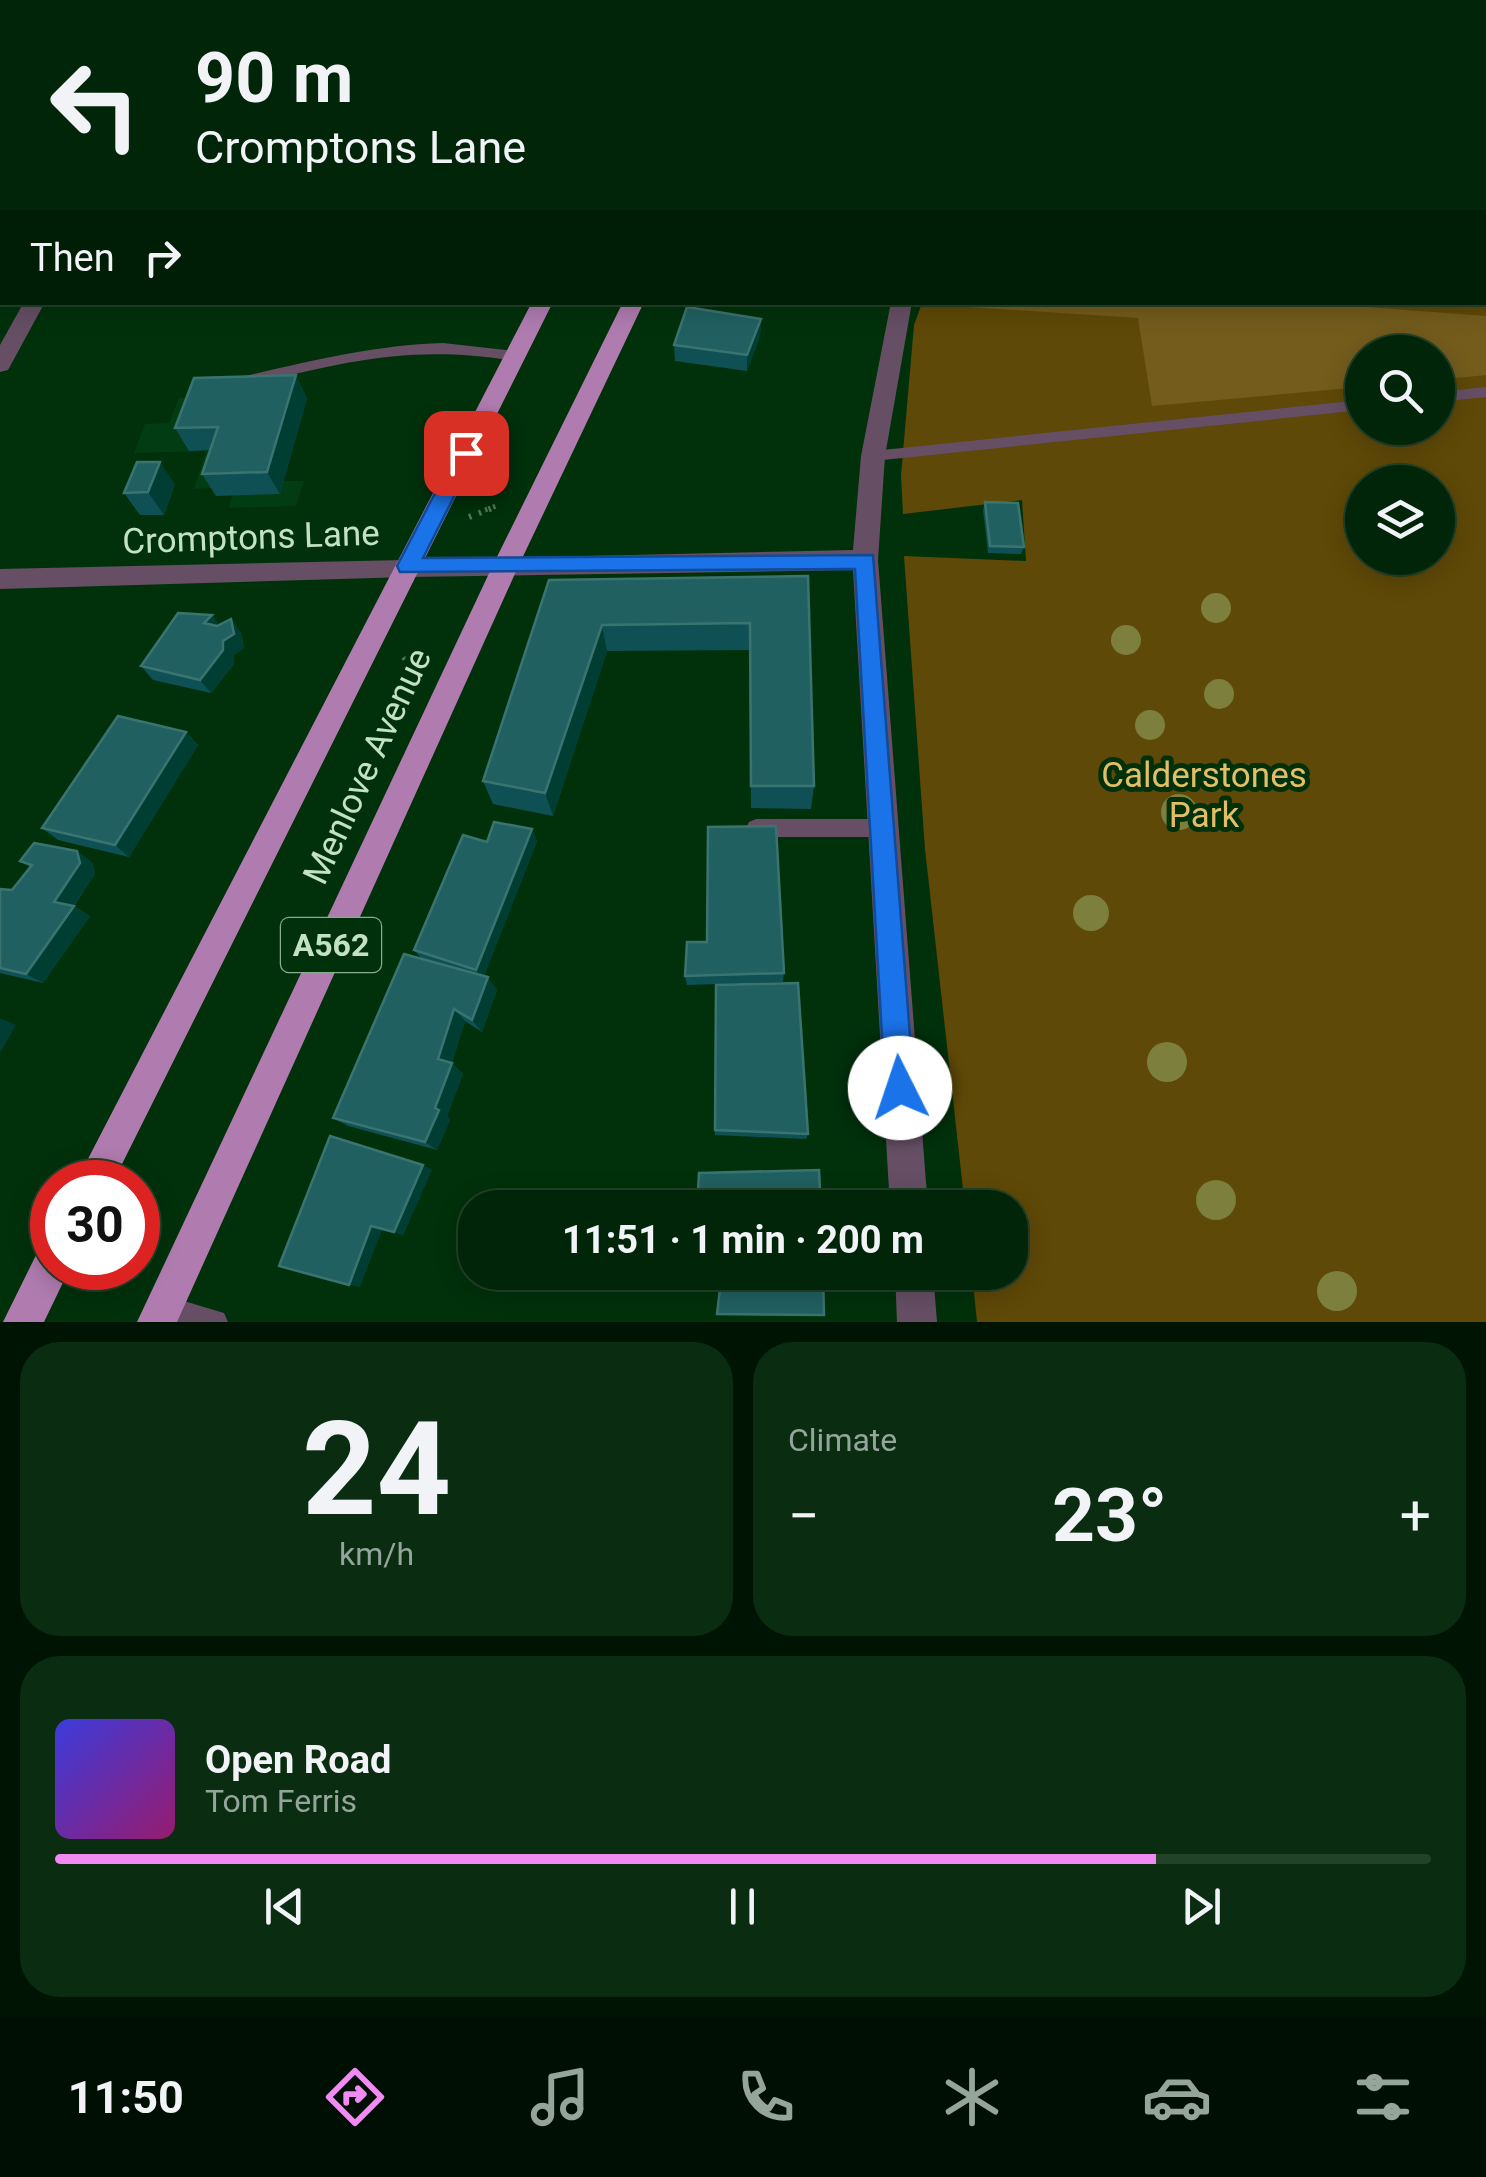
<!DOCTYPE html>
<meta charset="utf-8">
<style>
body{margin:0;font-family:Roboto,sans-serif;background:#0a2d12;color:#f1f3f6;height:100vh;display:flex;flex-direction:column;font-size:38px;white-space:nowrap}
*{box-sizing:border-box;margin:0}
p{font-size:32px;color:#95a59c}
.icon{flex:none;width:55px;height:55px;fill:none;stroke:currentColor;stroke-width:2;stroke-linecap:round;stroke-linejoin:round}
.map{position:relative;height:1322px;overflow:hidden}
.side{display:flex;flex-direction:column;gap:20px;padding:20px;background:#001404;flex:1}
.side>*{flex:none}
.banner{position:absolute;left:0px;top:0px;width:1488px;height:305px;box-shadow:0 5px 25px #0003,0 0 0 2px #224229;background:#002508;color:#f1f3f6;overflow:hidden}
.tools{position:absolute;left:1345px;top:335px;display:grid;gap:20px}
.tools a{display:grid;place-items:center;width:110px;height:110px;border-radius:50%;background:#002508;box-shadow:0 5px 25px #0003,0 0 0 2px #224229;font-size:50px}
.speed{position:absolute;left:30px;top:1160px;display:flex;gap:20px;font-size:50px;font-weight:700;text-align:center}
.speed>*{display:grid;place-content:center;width:130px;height:130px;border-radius:50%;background:#002508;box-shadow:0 5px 25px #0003,0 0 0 2px #224229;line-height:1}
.speed .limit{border:15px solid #d22;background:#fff;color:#111}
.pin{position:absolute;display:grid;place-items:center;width:85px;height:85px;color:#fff;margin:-42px;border-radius:20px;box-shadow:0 5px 15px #0006}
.me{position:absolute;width:110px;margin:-55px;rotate:356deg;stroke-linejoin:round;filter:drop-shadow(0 0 8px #0008)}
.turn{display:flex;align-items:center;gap:35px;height:210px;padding:0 30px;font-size:45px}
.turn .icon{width:130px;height:130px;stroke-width:2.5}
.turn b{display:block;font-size:70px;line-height:85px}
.then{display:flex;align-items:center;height:95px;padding:0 30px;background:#0003;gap:20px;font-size:38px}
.big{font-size:75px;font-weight:700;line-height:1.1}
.side .card{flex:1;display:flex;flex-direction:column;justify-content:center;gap:15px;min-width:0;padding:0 35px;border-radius:40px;background:#0a2d12}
.side .dial{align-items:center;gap:0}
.dial b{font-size:130px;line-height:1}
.song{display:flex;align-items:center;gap:30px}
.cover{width:120px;height:120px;border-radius:15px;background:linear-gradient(135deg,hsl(240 70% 55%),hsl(320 70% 35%))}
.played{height:10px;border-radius:5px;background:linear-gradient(90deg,#f28af3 80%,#224229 80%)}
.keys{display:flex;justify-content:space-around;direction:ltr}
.heat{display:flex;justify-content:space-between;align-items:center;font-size:55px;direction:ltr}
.side .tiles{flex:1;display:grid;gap:20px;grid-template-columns:1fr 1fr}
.card:last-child{grid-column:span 2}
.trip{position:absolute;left:458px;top:1190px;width:570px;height:100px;border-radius:40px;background:#002508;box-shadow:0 5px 25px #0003,0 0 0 2px #224229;font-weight:700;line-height:100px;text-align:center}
.tabs{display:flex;height:160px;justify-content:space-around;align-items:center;background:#000f03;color:#95a59c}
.tabs .icon{width:70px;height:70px}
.tabs .current{color:#f28af3}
.tabs b{font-size:45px;color:#f1f3f6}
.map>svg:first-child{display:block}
.built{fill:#023c12}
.green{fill:#5f4908;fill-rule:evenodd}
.forest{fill:#745c1d}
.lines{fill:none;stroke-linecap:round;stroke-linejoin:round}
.path-far1{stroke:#4d7754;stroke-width:5;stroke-dasharray:2.5 6;stroke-linecap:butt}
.path{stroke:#4d7754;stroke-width:6;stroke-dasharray:2.5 8;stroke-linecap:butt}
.service{fill:#664f65;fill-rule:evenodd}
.minor{fill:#664f65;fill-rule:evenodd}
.trunk{fill:#b07cb0;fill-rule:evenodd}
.tree{fill:#7d7f3d}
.wall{fill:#0e5054}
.shaded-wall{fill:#003d32}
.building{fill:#216061;stroke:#3a7470;stroke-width:2.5}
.route{fill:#1a73e8;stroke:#114b97;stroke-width:2.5}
.labels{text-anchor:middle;stroke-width:10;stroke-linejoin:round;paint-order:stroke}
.shield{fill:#00310b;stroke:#88ad8d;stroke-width:2.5}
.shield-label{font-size:32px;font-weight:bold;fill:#c3e2c5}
.street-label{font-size:35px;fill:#c3e2c5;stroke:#00310b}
.park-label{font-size:35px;fill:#e3be66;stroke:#00310b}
</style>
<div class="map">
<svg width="1486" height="1322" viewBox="0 0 1486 1322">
<rect width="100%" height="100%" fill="#00310b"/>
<path class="built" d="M284,397l-26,84h46l-8,25 -67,2 5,-21 -40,2 12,-38 -72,2 11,-29 24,-1 10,-25z"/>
<path class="green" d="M1075,0h411v1322h-509l-5,-49 38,-1v-64l-45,-1 -40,-358 -21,-293 122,5 -4,-61 -119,14 -2,-39 13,-150 8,-22 563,-1v-300zM1362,352h76v76h-76zM1362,482h76v76h-76z"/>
<path class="forest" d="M1312,303l174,13v59l-48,5v-28h-76v35l-210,19 -14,-88 -216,-14z"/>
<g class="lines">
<path class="path-far1" d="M485,510l14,-5"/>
<path class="path" d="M469,517l23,-9
M404,657l15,23"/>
<path class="service" d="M1485,151h1v6h-1z
M443,343l72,8 7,5 -7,5c-103,-17 -171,1 -270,25l-7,-5 7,-5c66,-15 130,-31 198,-33z
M1486,387v10l-48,5v-10z
M1362,400v10l-489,51 -8,-5 8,-5z
M756,819h125l7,3 3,6 -3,6 -7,3h-125l-7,-3 -3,-6 3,-6z
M164,1295l60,18 4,9h-55l-18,-6 -3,-9 3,-9z"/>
<path class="minor" d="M221,0h16l2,2h-16z
M860,0h16l2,2h-16z
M24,302h21l-37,68 -8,2v-27z
M891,302h21l-27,154 -7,104 50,648h-38l-37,-638 -445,7 -408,12v-20l853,-19 8,-94z
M895,1272h38l4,50h-40z"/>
<path class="trunk" d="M532,302h21l-440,880h-37z
M623,302h21l-126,265 -341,755h-40l355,-755z
M52,1246v22h18l-26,54h-41l35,-71z"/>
</g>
<g class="tree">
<circle cx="1216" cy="608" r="15"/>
<circle cx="1126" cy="640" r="15"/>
<circle cx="1219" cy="694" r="15"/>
<circle cx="1150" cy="725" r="15"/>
<circle cx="1179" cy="812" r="18"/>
<circle cx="1091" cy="913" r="18"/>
<circle cx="1167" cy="1062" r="20"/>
<circle cx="1216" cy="1200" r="20"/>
<circle cx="1337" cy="1291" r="20"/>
</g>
<path class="wall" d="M761,319l-1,17 -13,35 -72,-10 -1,-16z
M307,398l-27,96 -64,2 -14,-22 8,-24 -21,1 -14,-23z
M175,484l-11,31h-24l-16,-22z
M985,502l39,45 -3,7 -33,-1 -5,-43z
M808,576l6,210 -3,23 -60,-1 -2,-158 -142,1 -54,165 -60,-12 -10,-23 66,-201z
M212,615l7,10 12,-6 10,14 3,15 -10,7v9l-23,29 -58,-13 -12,-14z
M186,732l12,13 -69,112 -71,-17 -16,-12z
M532,829l5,12 -53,135 13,14 -15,42 -17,-11 -13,42 11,11 -16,42 3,4 -13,30 -89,-24 -15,-8 88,-160 -7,-8 73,-108z
M20,861l72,1 3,12 -21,32 16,10 -47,67 -43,-10v-84l12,1 18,-23z
M784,973l-1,9 -96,3 -2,-9z
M715,1130l93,4 -2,5 -91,-4z"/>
<path class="shaded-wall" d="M761,319l-1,17 -13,35v-16z
M296,375l11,23 -27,96 -13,-22z
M160,462l15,22 -11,31 -16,-23z
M212,615l10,14 -18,-6z
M231,619l10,14 3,15 -10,7v9l-23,29 -11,-13 23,-39z
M602,625l5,26 -54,165 -8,-23z
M186,732l12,13 -69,112 -14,-12z
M532,829l5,12 -54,138 -7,-9z
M77,851l15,11 3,12 -24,35 3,-3 16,10 -47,67 -17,-9 28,-72z
M488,977l9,13 -15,42 -10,-12z
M454,1009l11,12 -15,48 -12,-10z
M0,1018l16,7 -16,28z
M452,1063l11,11 -16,42 3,4 -13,30 -12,-8 10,-34z
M423,1165l9,5 -29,66 -9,-4z
M371,1226l11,4 -22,57 -11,-2z"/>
<path class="building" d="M687,307l74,12 -14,36 -73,-10z
M296,375l-29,97 -65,2 16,-47 -43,1 19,-50z
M137,462h23l-12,30 -24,1z
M985,502l33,1 6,44 -34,-1z
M808,576l6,210h-63l-1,-163 -148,2 -57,168 -62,-12 66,-201z
M178,613l34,2 -8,8 13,3 14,-7 3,15 -11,7v9l-23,30 -59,-14z
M118,716l68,16 -71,113 -73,-17z
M494,822l38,7 -56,141 -62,-20 49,-115 24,7z
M776,826l8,147 -99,3 2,-34h20l1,-115z
M34,843l43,8 3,12 -26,39 20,4 -48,68 -26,-6v-79l12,1 20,-25 -12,-4z
M404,954l84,23 -16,43 -18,-11 -16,50 14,4 -17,45 4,2 -14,32 -92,-24z
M798,983l10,151 -93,-4 1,-145z
M330,1136l93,29 -29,67 -23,-6 -22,59 -70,-19z
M819,1170l2,38h-124l2,-35z
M722,1272h101l1,43 -107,-1z"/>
<path class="route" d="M466,446l10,7 -53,105 450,-3 41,533 -4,11 -10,4 -11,-4 -4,-11 -30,-519 -455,3 -3,-6 59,-113z"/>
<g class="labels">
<rect class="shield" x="281" y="918" width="100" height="54" rx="8"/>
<g class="shield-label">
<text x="331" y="956">A562</text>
</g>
<g class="street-label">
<text transform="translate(251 537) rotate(-2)" y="12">Cromptons Lane</text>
<text transform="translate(367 766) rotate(-65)" y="12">Menlove Avenue</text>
</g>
<g class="park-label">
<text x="1204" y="787">Calderstones<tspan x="1204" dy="40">Park</tspan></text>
</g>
</g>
</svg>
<div class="tools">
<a><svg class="icon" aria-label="search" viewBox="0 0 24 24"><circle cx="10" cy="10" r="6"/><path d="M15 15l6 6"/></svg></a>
<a><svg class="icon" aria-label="layers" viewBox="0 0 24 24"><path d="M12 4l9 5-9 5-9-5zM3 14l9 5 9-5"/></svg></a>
</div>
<div class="speed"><div class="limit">30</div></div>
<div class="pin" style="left:466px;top:453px;background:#d93025"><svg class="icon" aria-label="arrive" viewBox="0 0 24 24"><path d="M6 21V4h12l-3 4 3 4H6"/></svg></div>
<svg class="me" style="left:900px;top:1088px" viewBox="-20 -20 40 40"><circle r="19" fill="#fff"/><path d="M0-13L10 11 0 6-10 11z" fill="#1a73e8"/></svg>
<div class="trip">11:51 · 1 min · 200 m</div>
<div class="banner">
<div class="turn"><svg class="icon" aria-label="left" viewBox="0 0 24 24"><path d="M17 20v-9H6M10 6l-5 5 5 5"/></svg><div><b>90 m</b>Cromptons Lane</div></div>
<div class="then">Then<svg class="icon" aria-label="right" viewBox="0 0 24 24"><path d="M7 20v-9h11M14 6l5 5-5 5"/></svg></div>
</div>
</div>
<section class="side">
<div class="tiles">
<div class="card dial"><b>24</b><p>km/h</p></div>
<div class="card"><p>Climate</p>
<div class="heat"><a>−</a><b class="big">23°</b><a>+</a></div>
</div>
<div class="card">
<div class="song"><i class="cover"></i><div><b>Open Road</b><p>Tom Ferris</p></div></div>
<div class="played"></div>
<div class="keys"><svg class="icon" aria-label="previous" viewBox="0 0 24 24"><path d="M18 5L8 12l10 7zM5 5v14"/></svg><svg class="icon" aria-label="pause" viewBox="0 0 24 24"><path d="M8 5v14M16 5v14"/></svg><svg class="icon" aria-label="next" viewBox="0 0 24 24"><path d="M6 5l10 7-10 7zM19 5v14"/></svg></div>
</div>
</div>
</section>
<nav class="tabs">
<b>11:50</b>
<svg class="icon current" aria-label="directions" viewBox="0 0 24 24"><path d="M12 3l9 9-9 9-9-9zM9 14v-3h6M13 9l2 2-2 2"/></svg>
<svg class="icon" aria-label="music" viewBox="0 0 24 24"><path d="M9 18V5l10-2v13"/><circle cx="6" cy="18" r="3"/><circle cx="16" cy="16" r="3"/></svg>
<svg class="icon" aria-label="phone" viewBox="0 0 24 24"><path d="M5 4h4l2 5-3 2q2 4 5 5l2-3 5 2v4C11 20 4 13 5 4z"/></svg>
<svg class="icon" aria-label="climate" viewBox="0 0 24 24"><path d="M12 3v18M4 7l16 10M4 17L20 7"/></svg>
<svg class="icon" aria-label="car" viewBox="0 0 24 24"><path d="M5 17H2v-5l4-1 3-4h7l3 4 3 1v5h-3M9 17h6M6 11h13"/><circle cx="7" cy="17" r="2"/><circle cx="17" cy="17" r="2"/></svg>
<svg class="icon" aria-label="filters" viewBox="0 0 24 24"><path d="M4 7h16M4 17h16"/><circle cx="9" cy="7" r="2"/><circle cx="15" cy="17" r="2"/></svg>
</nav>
